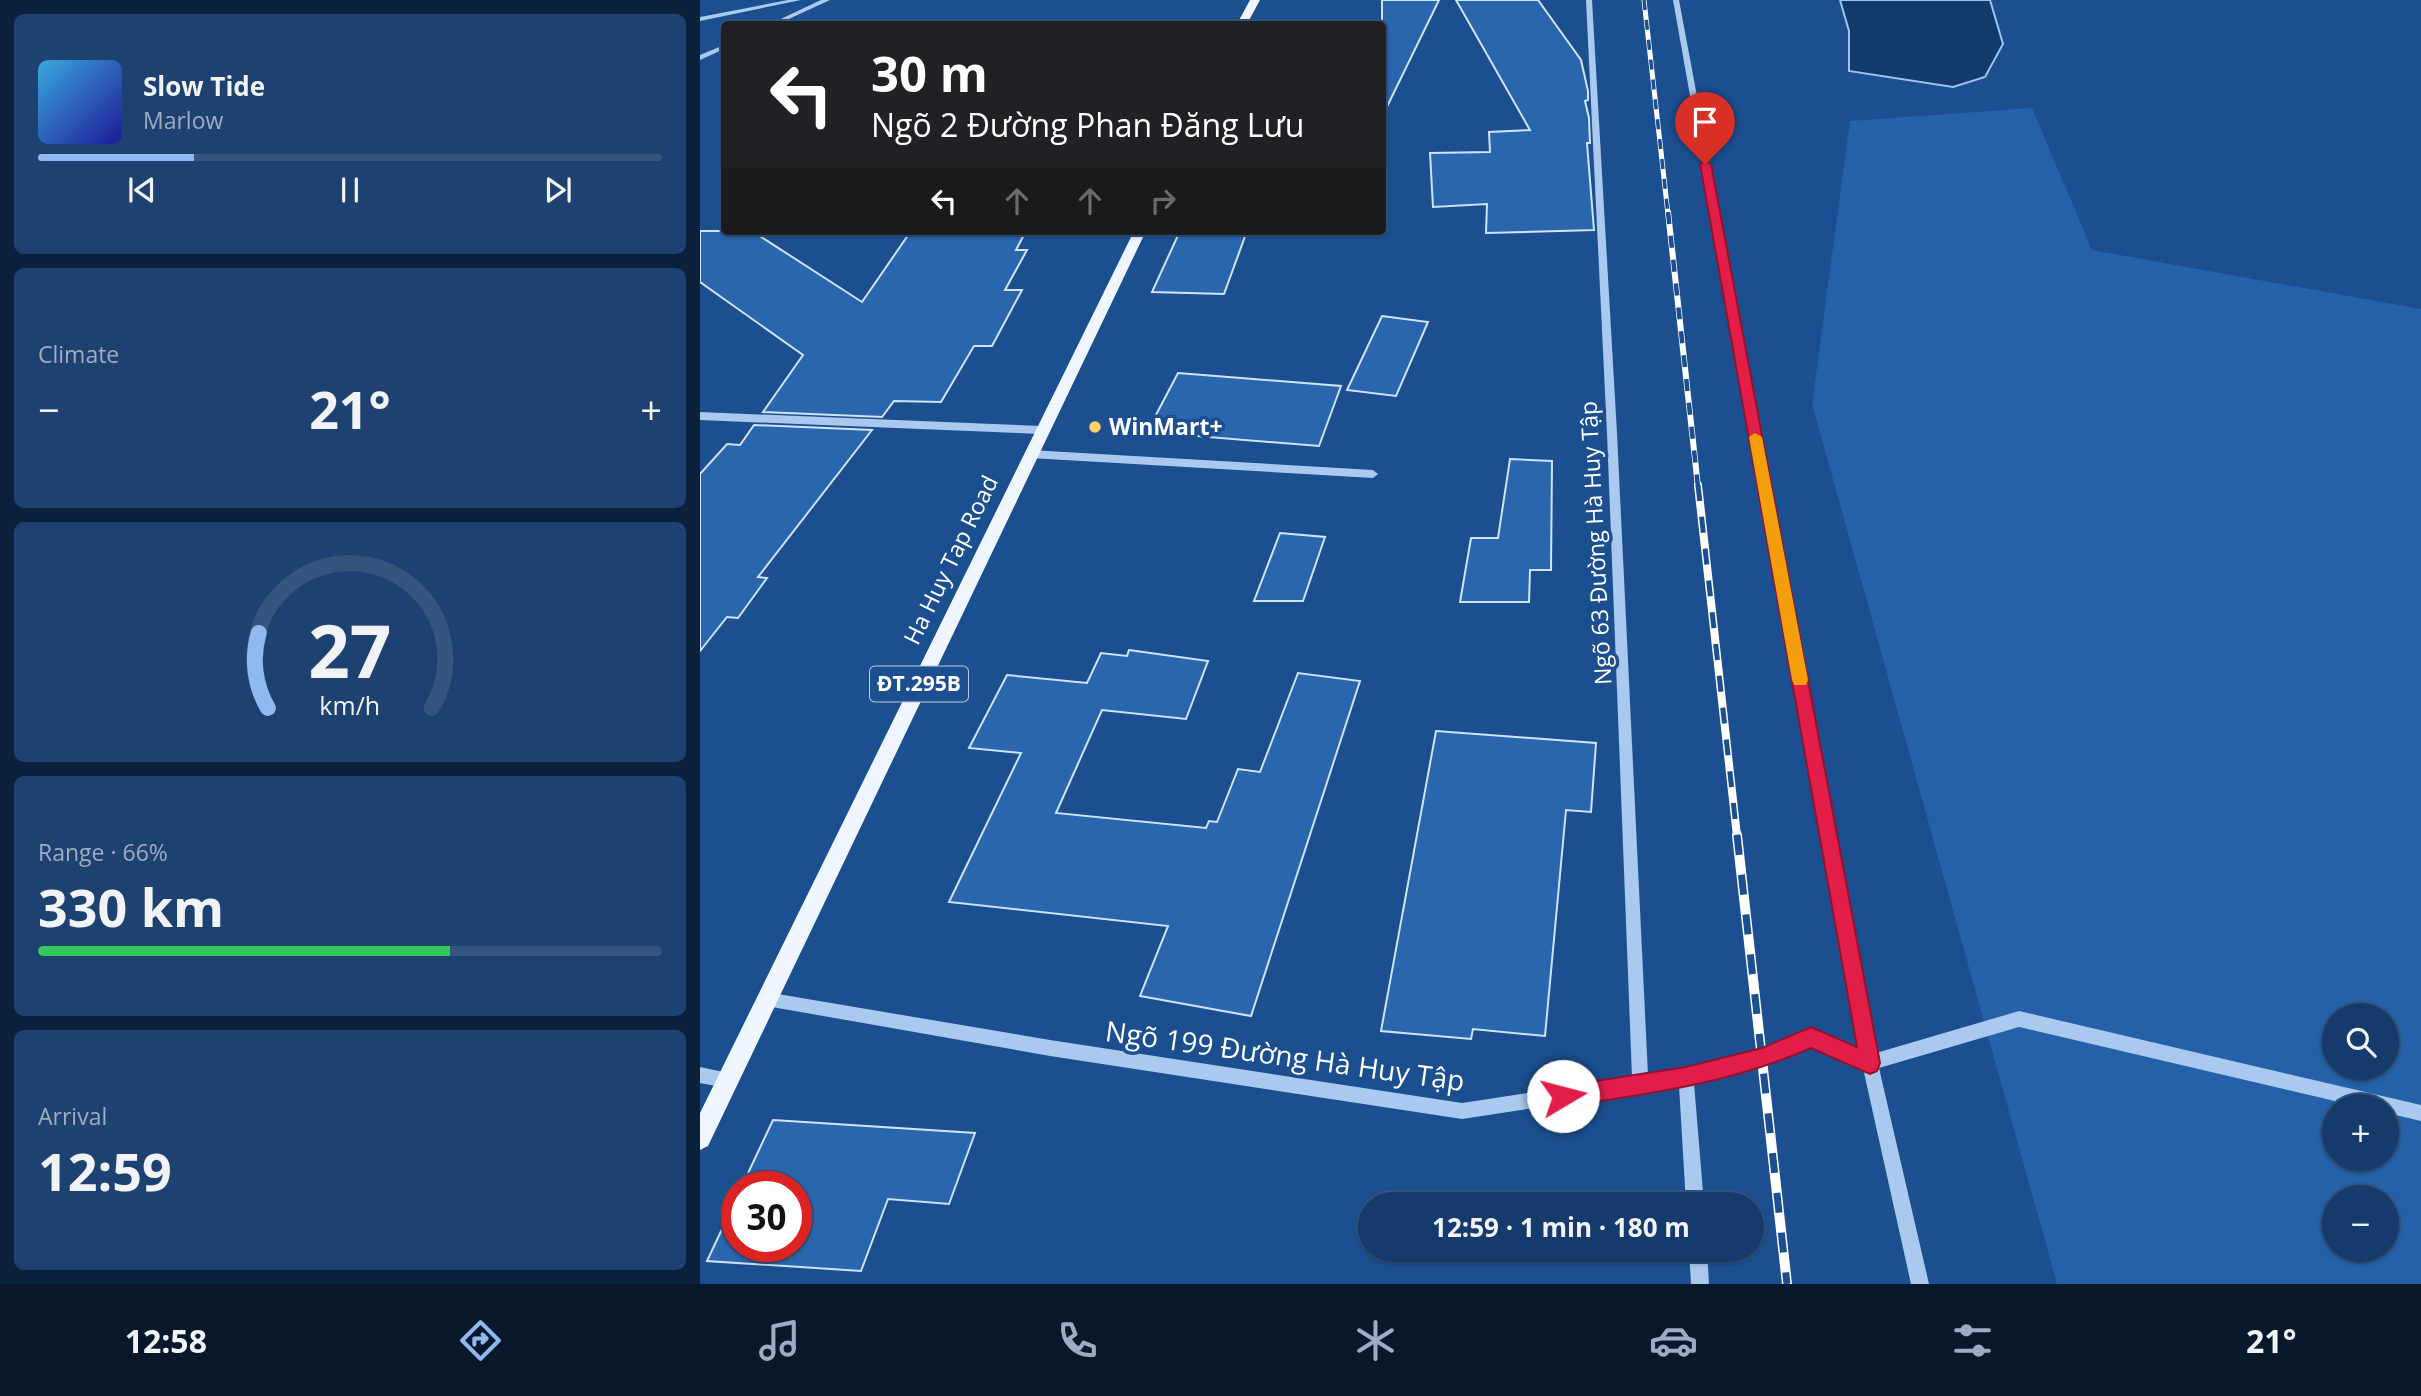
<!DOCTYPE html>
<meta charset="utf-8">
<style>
body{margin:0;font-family:"Open Sans",sans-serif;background:#1d4271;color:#f1f3f6;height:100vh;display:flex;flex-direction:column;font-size:26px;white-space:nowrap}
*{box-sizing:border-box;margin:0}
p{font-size:23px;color:#9dadc1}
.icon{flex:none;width:38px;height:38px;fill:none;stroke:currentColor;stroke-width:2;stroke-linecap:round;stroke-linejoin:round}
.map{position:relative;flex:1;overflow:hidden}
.sheet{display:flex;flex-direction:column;gap:14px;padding:14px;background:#0b203b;width:700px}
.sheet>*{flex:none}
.guide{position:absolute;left:21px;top:21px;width:665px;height:214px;border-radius:7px;box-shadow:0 2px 5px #0004,0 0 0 2px #33557e;background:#202124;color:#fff;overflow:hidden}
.controls{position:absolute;left:1622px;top:1003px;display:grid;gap:14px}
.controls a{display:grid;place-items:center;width:77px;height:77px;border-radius:50%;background:#143b6b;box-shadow:0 2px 5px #0004,0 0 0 2px #33557e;font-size:35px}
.speed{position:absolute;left:21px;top:1171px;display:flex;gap:14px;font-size:35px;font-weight:700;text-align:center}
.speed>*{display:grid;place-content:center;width:91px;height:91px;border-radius:50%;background:#143b6b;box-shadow:0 2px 5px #0004,0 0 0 2px #33557e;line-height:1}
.speed .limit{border:10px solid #d22;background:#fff;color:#111}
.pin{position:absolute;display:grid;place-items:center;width:60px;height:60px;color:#fff;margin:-72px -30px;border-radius:50% 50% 50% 0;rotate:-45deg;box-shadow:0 0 7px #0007}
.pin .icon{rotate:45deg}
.me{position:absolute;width:77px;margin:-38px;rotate:82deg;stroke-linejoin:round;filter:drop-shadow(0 0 5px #0008)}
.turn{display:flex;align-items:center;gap:24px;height:147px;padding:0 35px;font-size:32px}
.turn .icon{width:91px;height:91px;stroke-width:2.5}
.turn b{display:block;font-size:49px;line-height:60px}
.lanes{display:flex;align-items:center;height:66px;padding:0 35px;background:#0003;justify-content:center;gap:35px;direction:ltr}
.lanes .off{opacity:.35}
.big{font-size:52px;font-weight:700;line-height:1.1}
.sheet .widget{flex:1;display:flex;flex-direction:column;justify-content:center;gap:10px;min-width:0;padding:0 24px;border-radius:10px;background:#1d4271}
.sheet .dial{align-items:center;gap:0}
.dial svg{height:182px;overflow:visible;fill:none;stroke:#33557e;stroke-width:7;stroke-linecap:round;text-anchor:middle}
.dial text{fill:#f1f3f6;stroke:none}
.song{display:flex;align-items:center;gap:21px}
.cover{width:84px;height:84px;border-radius:10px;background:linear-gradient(135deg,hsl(200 70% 55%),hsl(240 70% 35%))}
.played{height:7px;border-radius:4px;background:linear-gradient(90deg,#90b9f0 25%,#33557e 25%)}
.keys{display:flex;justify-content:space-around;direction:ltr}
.heat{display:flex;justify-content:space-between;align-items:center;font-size:38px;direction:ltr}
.charge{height:10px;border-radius:5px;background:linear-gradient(90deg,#34c759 66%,#33557e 0)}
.trip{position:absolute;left:658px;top:1192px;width:406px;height:70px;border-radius:35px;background:#143b6b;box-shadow:0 2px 5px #0004,0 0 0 2px #33557e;font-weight:700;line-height:70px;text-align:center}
.tabs{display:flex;height:112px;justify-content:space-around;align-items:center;background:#08182b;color:#9dadc1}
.tabs .icon{width:49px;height:49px}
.tabs .on{color:#90b9f0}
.tabs b{font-size:32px;color:#f1f3f6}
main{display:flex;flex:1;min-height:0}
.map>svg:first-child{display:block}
.green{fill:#2461a8;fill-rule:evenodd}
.water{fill:#123a6d;stroke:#9cc4f0;stroke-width:2}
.building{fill:#2a66ad;stroke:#cfe3fa;stroke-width:2}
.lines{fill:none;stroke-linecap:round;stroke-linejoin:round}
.minor{fill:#a9c9ee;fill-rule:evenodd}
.major{fill:#f0f6ff;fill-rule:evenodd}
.rail-far3-casing{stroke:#fff;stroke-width:5}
.rail-far2-casing{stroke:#fff;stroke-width:6}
.rail-far1-casing{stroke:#fff;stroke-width:8}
.rail-casing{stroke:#fff;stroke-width:10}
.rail-far3{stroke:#1b4f8f;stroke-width:3.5;stroke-dasharray:10;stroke-linecap:butt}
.rail-far2{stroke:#1b4f8f;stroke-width:4.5;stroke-dasharray:12;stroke-linecap:butt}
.rail-far1{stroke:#1b4f8f;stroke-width:5;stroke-dasharray:16;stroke-linecap:butt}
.rail{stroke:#1b4f8f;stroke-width:7;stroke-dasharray:20;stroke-linecap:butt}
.route{fill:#e11d48;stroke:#92132f;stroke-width:2}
.slow{fill:#f59e0b}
.poi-dot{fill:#ffd166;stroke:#1b4f8f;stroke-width:2.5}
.labels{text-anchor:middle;stroke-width:7;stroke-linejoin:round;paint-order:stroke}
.shield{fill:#1b4f8f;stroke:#bbcadd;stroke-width:2}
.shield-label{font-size:21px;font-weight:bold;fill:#fff}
.poi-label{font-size:23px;font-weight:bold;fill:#fff;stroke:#1b4f8f;text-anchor:start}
.street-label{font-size:23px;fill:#fff;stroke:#1b4f8f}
.near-street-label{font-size:28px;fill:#fff;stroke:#1b4f8f}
</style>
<main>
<section class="sheet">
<div class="widget">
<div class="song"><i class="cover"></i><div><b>Slow Tide</b><p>Marlow</p></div></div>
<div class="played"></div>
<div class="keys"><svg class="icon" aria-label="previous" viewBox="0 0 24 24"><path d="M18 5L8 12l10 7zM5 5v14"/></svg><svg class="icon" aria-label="pause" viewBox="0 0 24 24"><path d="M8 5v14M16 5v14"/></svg><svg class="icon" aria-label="next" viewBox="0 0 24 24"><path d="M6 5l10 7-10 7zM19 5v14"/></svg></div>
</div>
<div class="widget"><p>Climate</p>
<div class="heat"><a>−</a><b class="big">21°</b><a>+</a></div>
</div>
<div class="widget dial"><svg viewBox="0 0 100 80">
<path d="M14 69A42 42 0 1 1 86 69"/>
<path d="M14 69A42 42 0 0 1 10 36" stroke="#90b9f0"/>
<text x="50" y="56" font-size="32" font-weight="700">27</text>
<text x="50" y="72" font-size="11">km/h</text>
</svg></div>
<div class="widget"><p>Range · 66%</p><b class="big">330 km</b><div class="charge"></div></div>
<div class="widget"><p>Arrival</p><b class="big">12:59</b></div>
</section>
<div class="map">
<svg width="1721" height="1284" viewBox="0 0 1721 1284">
<rect width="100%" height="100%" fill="#1b4f8f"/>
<path class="green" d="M1332,108l60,142 329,59v975h-364l-245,-880 38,-283zM1634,1015h53v53h-53zM1634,1106h53v52h-53zM1634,1197h53v53h-53z"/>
<path class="water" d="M1140,0h150l13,44 -18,33 -32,10 -104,-16v-40z"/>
<path class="building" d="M682,0h57l-57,117z
M756,0h82l43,60 7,31v9l-3,1 4,17 1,25h-3l7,87 -108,3 1,-29 -54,3 -3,-54 60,-1 -1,-20 41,-2z
M0,231h52l110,71 49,-71h115l-10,19h11l-22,40h17l-30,56h-18l-33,56 -47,-1 -12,16 -119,-5 40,-57 -103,-73z
M480,231h67l-23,63 -72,-2z
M682,316l46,6 -32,74 -49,-6z
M478,373l163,13 -22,60 -172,-14z
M54,425l118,5 -114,147 9,1 -29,40 -11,-1 -27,34v-177l27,-30 13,1z
M810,459l42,2 -1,109h-21l-1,32h-69l11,-64h27z
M580,533l45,4 -22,64h-49z
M429,650l79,11 -22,58 -84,-9 -46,103 150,15 3,-7 8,1 21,-53 22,3 38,-99 62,8 -109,335 -111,-20 28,-70 -219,-24 72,-149 -52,-5 38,-73 80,8 14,-30 26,3z
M736,731l160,12 -5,69 -25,-2 -21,226 -72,-7 -2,10 -90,-8z
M73,1120l202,13 -26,71 -61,-5 -27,72 -154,-10 30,-64v49h59v-60h-54z"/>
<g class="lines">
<path class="minor" d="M88,0h13l-101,21v-4z
M121,0h9l-52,24h-8z
M886,0h6l25,433 31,642 38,-6 77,-19 48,-20 49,21 -187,-1051h6l197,1053 143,-42 402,94v16l-34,-8v-7h-31l-337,-79 -140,41 50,216h-18l-48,-216 -52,-22 -48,20 -69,17 10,121h-18l-7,-118 -217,33 -412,-63 -289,-51 -3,-5 3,-5 5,-3 284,48 412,63 170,-26 -25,-644z
M24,45v4l-24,11v-5z
M0,412l341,14 5,4 -5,4 -341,-14z
M330,450l343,20 5,4 -5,4 -343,-20 -5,-4z
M0,1067l33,7 2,6 -2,6 -6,2 -27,-5z
M989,1250h18l2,34h-18z"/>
<path class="major" d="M550,0h10l-13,24h-10z
M434,231h12l-438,915 -8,4v-37z"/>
<defs>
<path id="rail-far3" d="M944,0l24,214"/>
<path id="rail-far2" d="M968,212l30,275"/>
<path id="rail-far1" d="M998,485l39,351"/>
<path id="rail" d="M1037,835l50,449"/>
</defs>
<use href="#rail-far3" class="rail-far3-casing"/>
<use href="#rail-far2" class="rail-far2-casing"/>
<use href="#rail-far1" class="rail-far1-casing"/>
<use href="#rail" class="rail-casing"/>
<use href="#rail-far3" class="rail-far3"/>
<use href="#rail-far2" class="rail-far2"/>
<use href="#rail-far1" class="rail-far1"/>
<use href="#rail" class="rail"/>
</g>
<path class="route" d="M1005,160l6,4 169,899 -3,8 -7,3 -59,-26c-83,36 -159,45 -248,59l-7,-3 -3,-8 3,-7 7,-3 123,-19 76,-19 49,-21 46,20 -157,-883z"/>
<path class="slow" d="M1055,433l7,4 46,243 -2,5h-12l-2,-5 -43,-243z"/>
<circle class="poi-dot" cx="395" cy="427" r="7"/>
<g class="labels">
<rect class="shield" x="170" y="666.5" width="98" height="35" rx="5"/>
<g class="shield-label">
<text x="219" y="691">ĐT.295B</text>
</g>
<g class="poi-label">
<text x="409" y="435">WinMart+</text>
</g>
<g class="street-label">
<text transform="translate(896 543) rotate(-93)" y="8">Ngõ 63 Đường Hà Huy Tập</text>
<text transform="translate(251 560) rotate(-64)" y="8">Ha Huy Tap Road</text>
</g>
<g class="near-street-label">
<text transform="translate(585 1056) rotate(8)" y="10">Ngõ 199 Đường Hà Huy Tập</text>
</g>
</g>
</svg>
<div class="controls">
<a><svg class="icon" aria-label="search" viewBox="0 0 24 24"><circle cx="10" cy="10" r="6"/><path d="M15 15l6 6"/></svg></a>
<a>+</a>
<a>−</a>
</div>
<div class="speed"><div class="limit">30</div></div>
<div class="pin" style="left:1005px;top:164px;background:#d93025"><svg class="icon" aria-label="arrive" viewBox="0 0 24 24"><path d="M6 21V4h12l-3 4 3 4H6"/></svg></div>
<svg class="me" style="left:863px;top:1096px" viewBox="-20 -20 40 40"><circle r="19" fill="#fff"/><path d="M0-13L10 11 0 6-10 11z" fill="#e11d48"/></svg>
<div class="trip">12:59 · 1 min · 180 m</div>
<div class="guide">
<div class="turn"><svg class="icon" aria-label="left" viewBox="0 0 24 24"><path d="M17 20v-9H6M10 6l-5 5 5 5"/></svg><div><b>30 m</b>Ngõ 2 Đường Phan Đăng Lưu</div></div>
<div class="lanes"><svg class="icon" aria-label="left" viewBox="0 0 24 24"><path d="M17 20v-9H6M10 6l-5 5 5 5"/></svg><svg class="icon off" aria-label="ahead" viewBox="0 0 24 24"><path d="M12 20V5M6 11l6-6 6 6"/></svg><svg class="icon off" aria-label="ahead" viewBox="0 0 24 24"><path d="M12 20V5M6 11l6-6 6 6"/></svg><svg class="icon off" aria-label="right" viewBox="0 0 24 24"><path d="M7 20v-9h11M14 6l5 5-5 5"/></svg></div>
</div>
</div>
</main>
<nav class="tabs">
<b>12:58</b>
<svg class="icon on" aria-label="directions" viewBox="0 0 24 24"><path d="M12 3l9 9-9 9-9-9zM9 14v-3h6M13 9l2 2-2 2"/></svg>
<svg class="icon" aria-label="music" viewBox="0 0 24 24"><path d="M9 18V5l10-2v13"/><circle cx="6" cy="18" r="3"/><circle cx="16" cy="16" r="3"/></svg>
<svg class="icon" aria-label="phone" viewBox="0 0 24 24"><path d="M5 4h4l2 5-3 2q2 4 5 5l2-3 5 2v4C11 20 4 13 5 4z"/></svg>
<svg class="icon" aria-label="climate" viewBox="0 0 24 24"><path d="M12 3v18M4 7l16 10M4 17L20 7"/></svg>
<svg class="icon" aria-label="car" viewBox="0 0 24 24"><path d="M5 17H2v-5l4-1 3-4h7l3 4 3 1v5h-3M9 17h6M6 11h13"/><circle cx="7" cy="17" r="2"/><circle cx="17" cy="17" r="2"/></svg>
<svg class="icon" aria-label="filters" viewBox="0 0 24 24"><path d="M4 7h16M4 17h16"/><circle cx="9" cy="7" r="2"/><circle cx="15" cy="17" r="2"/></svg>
<b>21°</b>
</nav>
